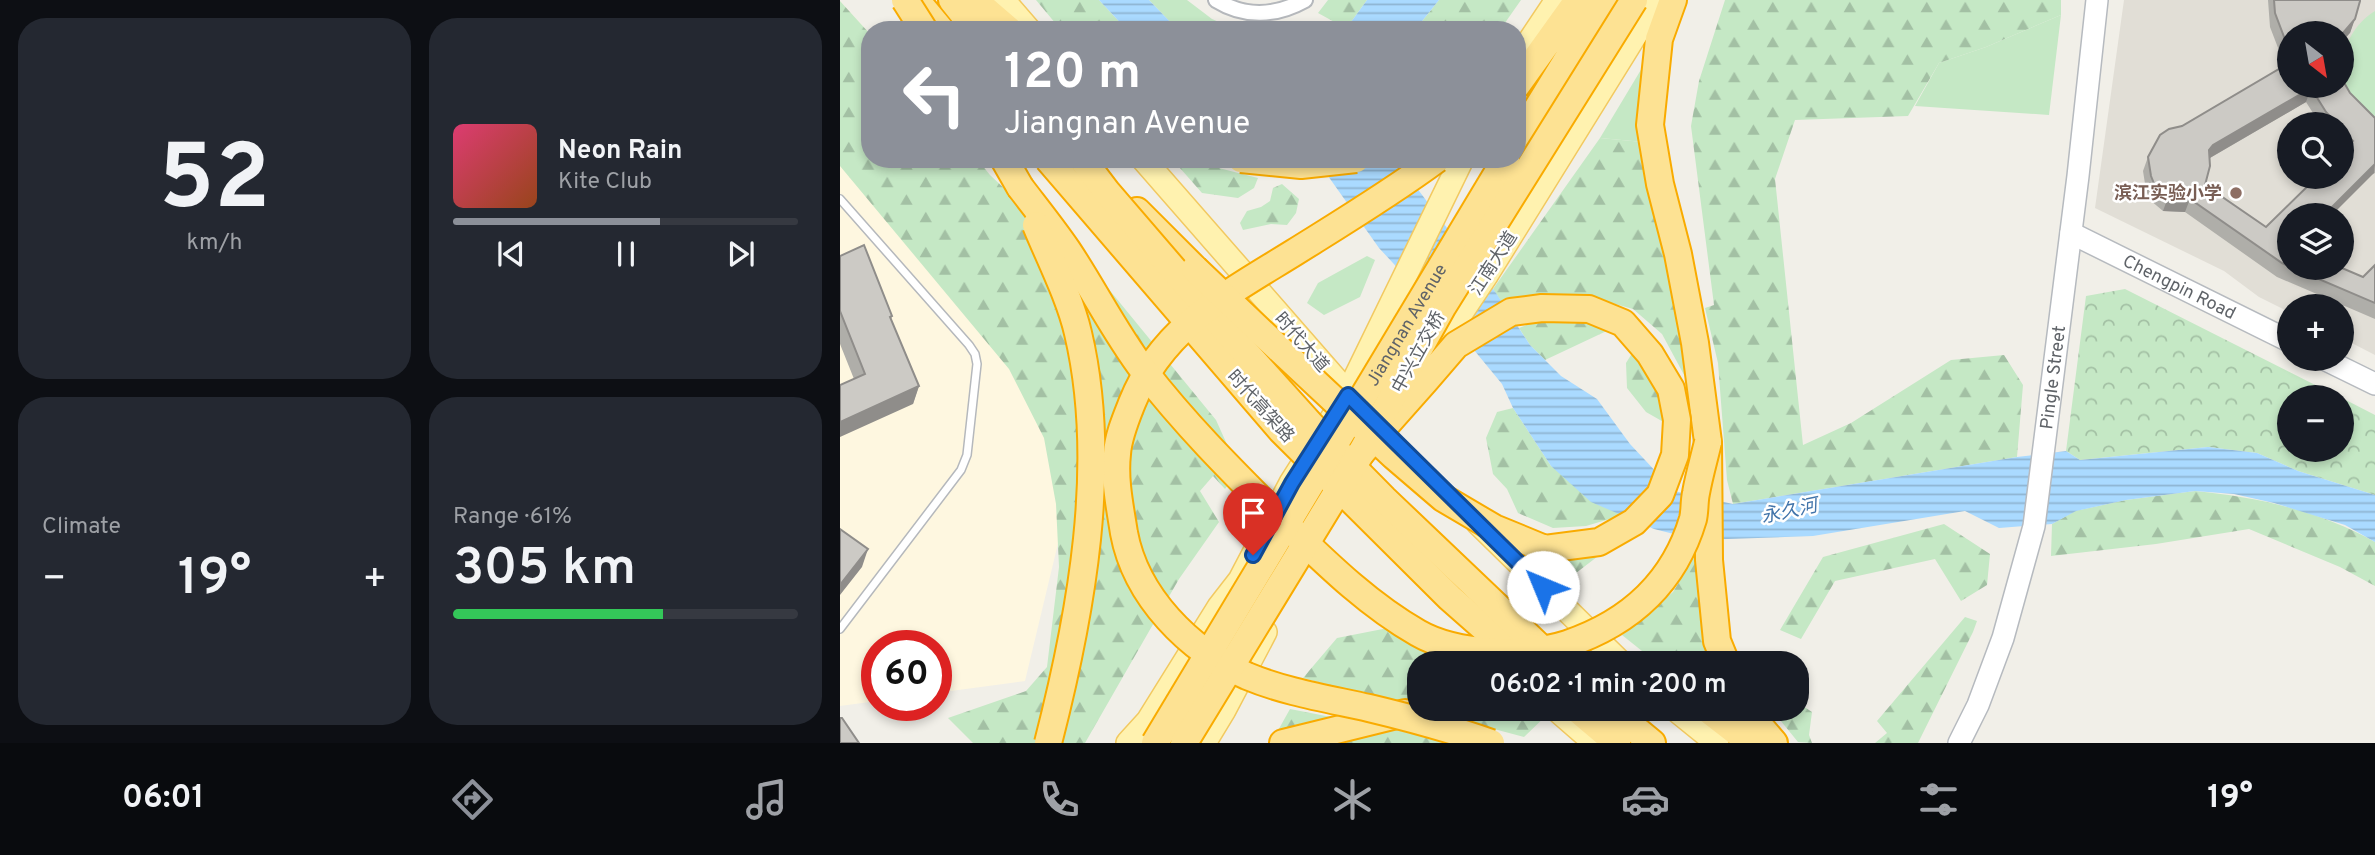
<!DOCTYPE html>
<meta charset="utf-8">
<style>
body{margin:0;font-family:Overpass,"Noto Sans SC",sans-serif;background:#242831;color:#f1f3f6;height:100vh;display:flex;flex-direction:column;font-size:26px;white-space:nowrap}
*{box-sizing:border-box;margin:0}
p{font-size:23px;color:#9ea1a6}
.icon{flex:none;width:38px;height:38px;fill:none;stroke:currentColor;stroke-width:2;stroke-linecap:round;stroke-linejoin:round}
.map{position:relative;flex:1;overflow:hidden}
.drawer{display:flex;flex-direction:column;gap:18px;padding:18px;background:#0d0f14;width:840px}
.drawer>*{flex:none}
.guide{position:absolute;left:21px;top:21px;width:665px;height:147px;border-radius:28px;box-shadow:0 4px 10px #0003;background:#8c9099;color:#fff;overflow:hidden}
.needle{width:46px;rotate:149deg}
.tools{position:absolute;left:1437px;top:21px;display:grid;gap:14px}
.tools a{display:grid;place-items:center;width:77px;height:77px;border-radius:50%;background:#171b24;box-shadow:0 4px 10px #0003;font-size:35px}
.speed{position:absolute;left:21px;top:630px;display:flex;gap:14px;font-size:35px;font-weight:700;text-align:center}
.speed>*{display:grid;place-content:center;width:91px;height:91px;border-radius:50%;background:#171b24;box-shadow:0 4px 10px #0003;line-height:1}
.speed .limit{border:10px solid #d22;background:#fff;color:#111}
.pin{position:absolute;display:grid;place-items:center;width:60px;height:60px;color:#fff;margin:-72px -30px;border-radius:50% 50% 50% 0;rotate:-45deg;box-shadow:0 0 7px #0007}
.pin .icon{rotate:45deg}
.me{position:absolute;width:77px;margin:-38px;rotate:315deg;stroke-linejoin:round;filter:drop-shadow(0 0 5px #0008)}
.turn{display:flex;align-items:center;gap:24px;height:147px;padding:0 28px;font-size:32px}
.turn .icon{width:91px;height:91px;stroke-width:2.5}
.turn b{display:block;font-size:49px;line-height:60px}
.big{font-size:52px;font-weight:600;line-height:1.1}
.drawer .tile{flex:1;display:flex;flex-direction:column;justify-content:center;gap:10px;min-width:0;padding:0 24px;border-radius:28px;background:#242831}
.drawer .dial{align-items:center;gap:0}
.dial b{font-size:91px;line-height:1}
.song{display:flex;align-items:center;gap:21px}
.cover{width:84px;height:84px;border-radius:10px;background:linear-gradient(135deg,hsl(340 70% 55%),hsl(20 70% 35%))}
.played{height:7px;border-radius:4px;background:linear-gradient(90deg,#8c9099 60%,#363941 60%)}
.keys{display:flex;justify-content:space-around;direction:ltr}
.heat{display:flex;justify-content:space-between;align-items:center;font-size:38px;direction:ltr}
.charge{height:10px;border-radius:5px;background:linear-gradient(90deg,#34c759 61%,#363941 0)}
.drawer .tiles{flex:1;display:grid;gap:18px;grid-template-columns:repeat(2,1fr)}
.trip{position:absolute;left:567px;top:651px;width:402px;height:70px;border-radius:28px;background:#171b24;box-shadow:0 4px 10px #0003;font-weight:600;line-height:70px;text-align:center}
.tab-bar{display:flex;height:112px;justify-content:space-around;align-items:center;background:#090b0e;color:#9ea1a6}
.tab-bar .icon{width:49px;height:49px}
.tab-bar .active{color:#8c9099}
.tab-bar b{font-size:32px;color:#f1f3f6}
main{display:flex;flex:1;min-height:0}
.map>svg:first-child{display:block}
.commercial{fill:#fef7e0}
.education{fill:#e1ded6;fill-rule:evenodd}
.green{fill:#c5e8c5}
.forest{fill:url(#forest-firs)}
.park{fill:url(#park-crowns)}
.water{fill:url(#water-rules)}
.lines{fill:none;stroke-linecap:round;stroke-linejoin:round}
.lane-casing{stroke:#b5b8bc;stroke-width:10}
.street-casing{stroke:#b5b8bc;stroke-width:18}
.secondary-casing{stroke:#b6babf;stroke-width:24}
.primary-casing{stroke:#f2c960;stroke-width:26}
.highway-casing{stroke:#f9ab00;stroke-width:30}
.lane{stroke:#fff;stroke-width:7}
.street{stroke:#fff;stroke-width:14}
.secondary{stroke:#fff;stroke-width:21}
.primary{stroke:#fff2af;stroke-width:23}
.highway{stroke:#fde293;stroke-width:26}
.highway-bridge-casing{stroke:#f9ab00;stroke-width:30;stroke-linecap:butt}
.highway-bridge{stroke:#fde293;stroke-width:26}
.wall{fill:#afaea9;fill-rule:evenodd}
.shaded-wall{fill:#8f8d8a}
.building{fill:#cccac5;stroke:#8f8d8a;stroke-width:2;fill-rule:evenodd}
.route-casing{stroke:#114b97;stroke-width:18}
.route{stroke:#1a73e8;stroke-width:12}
.education-dot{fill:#8d6e63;stroke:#fff;stroke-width:2.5}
.labels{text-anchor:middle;stroke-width:5;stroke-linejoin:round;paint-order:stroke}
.education-label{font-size:18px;font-weight:bold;fill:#785e54;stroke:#fff;text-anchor:end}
.street-label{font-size:18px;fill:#5f6368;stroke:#fff}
.water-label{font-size:19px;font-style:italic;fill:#4174aa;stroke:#fff}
</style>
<main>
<section class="drawer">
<div class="tiles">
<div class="tile dial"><b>52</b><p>km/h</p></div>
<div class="tile">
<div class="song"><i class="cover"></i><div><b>Neon Rain</b><p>Kite Club</p></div></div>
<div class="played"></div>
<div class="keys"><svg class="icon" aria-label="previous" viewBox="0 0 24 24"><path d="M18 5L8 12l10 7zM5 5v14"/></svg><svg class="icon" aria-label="pause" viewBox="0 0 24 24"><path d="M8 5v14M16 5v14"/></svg><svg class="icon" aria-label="next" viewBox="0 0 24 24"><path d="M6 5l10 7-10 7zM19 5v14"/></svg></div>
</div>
<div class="tile"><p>Climate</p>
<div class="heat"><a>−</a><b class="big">19°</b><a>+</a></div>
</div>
<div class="tile"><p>Range · 61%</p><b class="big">305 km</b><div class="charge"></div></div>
</div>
</section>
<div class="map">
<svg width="1535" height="743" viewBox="0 0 1535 743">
<defs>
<pattern id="forest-firs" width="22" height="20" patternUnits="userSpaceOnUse" patternTransform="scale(1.75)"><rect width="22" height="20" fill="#c5e8c5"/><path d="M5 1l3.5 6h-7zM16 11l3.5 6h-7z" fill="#a3c0a4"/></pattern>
<pattern id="park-crowns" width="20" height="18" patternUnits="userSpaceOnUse" patternTransform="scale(1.75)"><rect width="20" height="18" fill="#c5e8c5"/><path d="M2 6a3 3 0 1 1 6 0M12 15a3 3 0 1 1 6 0" fill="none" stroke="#a3c0a4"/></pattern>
<pattern id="water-rules" width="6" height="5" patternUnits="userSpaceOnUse" patternTransform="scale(1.75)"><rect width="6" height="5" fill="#aadaff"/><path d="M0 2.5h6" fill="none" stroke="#8eb4d2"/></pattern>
</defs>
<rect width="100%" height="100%" fill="#f1efe8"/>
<path class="commercial" d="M0,1l30,33v125h107l89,351 -41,171 -89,12v-47h-59v55l-37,5z"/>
<path class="education" d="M1284,0h251v355l-33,-17v-32h-53v6l-30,-15 -35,-26 -129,-63zM1449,33h53v53h-53zM1449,124h53v53h-53zM1449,215h53v53h-53z"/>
<path class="green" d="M309,0h38l25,19 25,11h-59z
M1535,11v113c-8,-10 -18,-20 -25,-31 -17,-28 -2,-66 25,-82z
M1221,15l-12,100 -134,-9 24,-43 47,-16z
M808,58l-5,84 -43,-4z
M527,256l8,4 -15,37 -36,18 -17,-12 11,-20z"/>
<path class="forest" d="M196,0h63l28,30h-66z
M488,0h39l-16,22 -2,8 -31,-17z
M599,0h82l-21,30h-85z
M885,0h336v15l-75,32 -47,16 -31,53 -113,4 -20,59 28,266 48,-22 100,-63 53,-5 19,30 -6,72 -284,47 -6,-24 -9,-117 -13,-55 9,-3 -23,-179 8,-45z
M0,1l30,33v125h107l13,16 108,101 118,144 23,51 -14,18 -12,-13 -13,15 19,31 -40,57 -94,164h-112l-25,-25 78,-27 21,-24 12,-100 -3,-63 -12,-66 -35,-69 -169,-203z
M760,138l43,4 48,219 -1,25 -28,-52 -29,-25 -32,-9 -66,-2 -30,9 -12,-18z
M332,159h23l12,6 51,13 -4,10 -16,10 -36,-5z
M442,184l17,15 -3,14 -9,12 -16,-1 -28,6 -3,-7 7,-12 14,-4 9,-6 3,-13z
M706,317l51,1 16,10 -68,32 -15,-15 -11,-17z
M796,347l13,9 18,68 -21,-12 -19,-24 -1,-25z
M673,408l38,58 72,49 -37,11 -33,2 -35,-15 -11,-24 -14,-15 -7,-36 11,-26z
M1355,491c63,6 125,20 180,51v44l-35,-19 -91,-38 -93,15 -105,12 1,-32 23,-13 51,-11z
M1104,524l46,30 -3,31 -26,16 -26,-42 -100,22 -34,58 -21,-9 43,-73z
M694,548l72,2 -43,33z
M855,556l7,54 16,53h-61l-35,-28 51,-43z
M1125,617l12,4 -4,11 -55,111h-43l12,-10 -10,-12z
M558,626l100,37h-79v46h127l4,3 -26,25 -221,-59 34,-40z
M957,702l15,10 -3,23 3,8 -14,-1 -27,-33h26z
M450,709l103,20 54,14h-176z"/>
<path class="park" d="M1285,289l214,108h-50v53h53v-52l33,17v80l-77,-24 -41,-18 -49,-6 -128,13 -14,-9 20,-155z"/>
<path class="water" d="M259,0h50l29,30h-51z
M527,0h72l-24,30h-66l2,-8z
M476,159h79l101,134 34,52 31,31 36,23 33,45 44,47 59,13 284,-47 49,-6 14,9 128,-13 49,6 41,18 77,24v47l-30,-17 -71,-22 -40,-9 -39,-3 -69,9 -50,11 -24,13 -53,4 -34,-17 -152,25 -115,4 -44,-11 -63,-27 -40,-36 -38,-58 -11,-24 -28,-34 -95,-102z"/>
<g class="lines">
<defs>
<path id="lane" d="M0,199l129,146 6,9 2,10 -10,91 -6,15 -121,159"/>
<path id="street" d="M376,0c29,18 60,16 89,0"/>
<g id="secondary">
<path id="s1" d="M1231,233l218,108"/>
<path d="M1484,359l51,25"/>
<path id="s2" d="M1119,743l19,-38 25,-67 31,-112 44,-350 19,-176"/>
</g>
<path id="primary" d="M163,0l26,30
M677,60l40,-60
M303,159l223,255
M585,367l62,-93 170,-274
M638,523l143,140
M716,709l39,34
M835,709l42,34
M288,743l20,-22 71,-114 21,-27 51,-97 56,-88 115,-236
M364,743l20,-33 41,-78"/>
<path id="highway" d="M76,0l25,30
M112,0l24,30
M134,0l35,30
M833,0l-14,39 -9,86 10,59 18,70 17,89 13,99 1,118 8,81 9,22
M677,85l61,-85
M677,141l87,-141
M164,159l16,28
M297,211l58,58
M737,709l40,34
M771,709l41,34
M867,709l44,34
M905,709l29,34
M443,743l122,-30"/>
</defs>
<use href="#lane" class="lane-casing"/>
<use href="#street" class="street-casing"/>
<use href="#secondary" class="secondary-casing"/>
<use href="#primary" class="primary-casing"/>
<use href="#highway" class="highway-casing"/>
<use href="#lane" class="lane"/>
<use href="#street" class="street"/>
<use href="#secondary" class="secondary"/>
<use href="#primary" class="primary"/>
<use href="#highway" class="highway"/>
<defs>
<g id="highway-bridge">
<path d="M65,0l19,30"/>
<path d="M208,159l233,271 169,168 67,59"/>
<path d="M242,159l25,33 123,143 81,90 73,74 166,158"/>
<path d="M401,159l60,6 55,-6"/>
<path d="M597,159c-46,34 -94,63 -142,93 -66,41 -133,75 -163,151 -6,15 -14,34 -15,51 -3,26 3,53 7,79 12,64 65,117 123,143 38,16 82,23 122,32 42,10 82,21 122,35"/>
<path d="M180,187c16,21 33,42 48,64 26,39 47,82 76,120 40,52 86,98 132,144 44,42 89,88 142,118 38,22 109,24 149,11 62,-21 107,-61 126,-125 2,-8 1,-17 3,-26 3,-17 8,-34 12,-51"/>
<path d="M196,225c14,34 34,73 42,108 31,131 3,282 -30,410"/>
<path d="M355,269l79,75 120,112 49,42 51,30 51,21 54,-7 35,-20 26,-27 15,-40 2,-35 -6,-31 -21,-35 -27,-31 -34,-14 -47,-1 -31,4 -55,33 -31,36 -64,72"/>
<path id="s3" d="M315,743l351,-584"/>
<path d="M344,743l177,-290 82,-147 191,-306"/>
</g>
</defs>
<use href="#highway-bridge" class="highway-bridge-casing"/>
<use href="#highway-bridge" class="highway-bridge"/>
</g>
<path class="wall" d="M1428,0h92l-10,33h-61v53l61,7 25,25v55l-86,42v53h53l21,9 12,-12v54l-98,-42 -92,-65 -22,-1 -13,-11 -4,-10 -3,-19 5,-14 34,-31 103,-60 -15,-39zM1466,102l14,22h22v24l2,2 -78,77 -61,-42 5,-27z
M0,256l52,60 -1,3 28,67 -6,18 -59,-25 -14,-35z"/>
<path class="shaded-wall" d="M1515,19l-5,14 -8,9v-8z
M1471,88l-5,14 -98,57 1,-9 4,-5z
M1535,164l-1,9 -42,42h-8z
M1328,197l22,2 -5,13 -22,-1z
M79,386l-6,18 -73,33v-15z
M28,549l-6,18 -22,28v-10z"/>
<path class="building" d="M1434,0h86v1l-5,18 -12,14h-54v17l-14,-37z
M1449,63v23h53v-7l8,14 25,25v46l-51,51h-35v51l-7,-3 -92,-64 -22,-2 -13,-11 -4,-10 -3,-19 12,-22 9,-6 13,-3zM1471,88l15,24 11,12h5v5l11,12 -11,11v25h-25l-51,50 -61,-42 5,-19 -1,-16 4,-5z
M24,245l28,71 -2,1 29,69 -79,36v-37l25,-11 -25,-63v-55z
M1535,265v38l-82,-35h49l21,9z
M0,529l28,20 -28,36z
M0,718h2l17,25h-19z"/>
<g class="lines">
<defs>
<path id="route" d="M413,555l39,-72 56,-88 195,192"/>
</defs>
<use href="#route" class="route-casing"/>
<use href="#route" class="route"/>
</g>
<circle class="education-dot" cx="1396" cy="193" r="7"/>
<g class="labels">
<g class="education-label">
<text x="1382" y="199">滨江实验小学</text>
</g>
<g class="street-label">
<text transform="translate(653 263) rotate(-57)" y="6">江南大道</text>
<text dy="6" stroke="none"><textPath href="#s1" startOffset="121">Chengpin Road</textPath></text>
<text dy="6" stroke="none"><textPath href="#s3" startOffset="488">Jiangnan Avenue</textPath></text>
<text transform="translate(462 342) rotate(49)" y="6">时代大道</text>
<text transform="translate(578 352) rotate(-61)" y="6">中兴立交桥</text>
<text dy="6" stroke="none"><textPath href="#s2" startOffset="380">Pingle Street</textPath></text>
<text transform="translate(421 406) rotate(48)" y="6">时代高架路</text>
</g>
<g class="water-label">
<text transform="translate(949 510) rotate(-12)" y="7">永久河</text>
</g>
</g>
</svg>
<div class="tools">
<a><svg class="needle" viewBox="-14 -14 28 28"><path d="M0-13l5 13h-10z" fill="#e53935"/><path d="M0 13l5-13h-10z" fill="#9ea1a6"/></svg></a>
<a><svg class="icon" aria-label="search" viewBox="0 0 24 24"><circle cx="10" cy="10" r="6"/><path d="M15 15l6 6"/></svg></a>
<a><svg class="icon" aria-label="layers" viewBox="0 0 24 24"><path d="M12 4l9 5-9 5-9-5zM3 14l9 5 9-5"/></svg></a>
<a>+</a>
<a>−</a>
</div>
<div class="speed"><div class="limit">60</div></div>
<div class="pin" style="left:413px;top:555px;background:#d93025"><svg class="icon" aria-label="arrive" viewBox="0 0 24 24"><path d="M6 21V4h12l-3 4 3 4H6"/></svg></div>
<svg class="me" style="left:703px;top:587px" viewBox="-20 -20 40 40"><circle r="19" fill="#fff"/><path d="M0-13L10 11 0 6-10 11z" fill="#1a73e8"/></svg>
<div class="trip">06:02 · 1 min · 200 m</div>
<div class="guide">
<div class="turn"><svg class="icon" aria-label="left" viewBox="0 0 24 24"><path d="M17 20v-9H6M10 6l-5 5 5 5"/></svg><div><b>120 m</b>Jiangnan Avenue</div></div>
</div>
</div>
</main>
<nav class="tab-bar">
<b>06:01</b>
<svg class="icon active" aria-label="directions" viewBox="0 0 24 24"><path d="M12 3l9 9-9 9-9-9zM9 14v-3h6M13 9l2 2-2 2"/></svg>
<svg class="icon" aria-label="music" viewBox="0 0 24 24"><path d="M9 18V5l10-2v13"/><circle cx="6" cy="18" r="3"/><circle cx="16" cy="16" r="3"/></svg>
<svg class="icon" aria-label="phone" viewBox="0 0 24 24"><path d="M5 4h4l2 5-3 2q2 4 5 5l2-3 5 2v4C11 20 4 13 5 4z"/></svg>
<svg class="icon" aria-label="climate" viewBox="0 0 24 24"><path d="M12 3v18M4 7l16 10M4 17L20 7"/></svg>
<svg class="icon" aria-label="car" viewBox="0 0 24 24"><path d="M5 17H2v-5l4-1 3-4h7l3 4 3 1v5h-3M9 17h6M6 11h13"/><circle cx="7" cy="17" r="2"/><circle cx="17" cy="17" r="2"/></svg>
<svg class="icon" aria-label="filters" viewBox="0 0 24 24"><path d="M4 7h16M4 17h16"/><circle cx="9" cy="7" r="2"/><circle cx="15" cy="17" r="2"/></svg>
<b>19°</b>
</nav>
